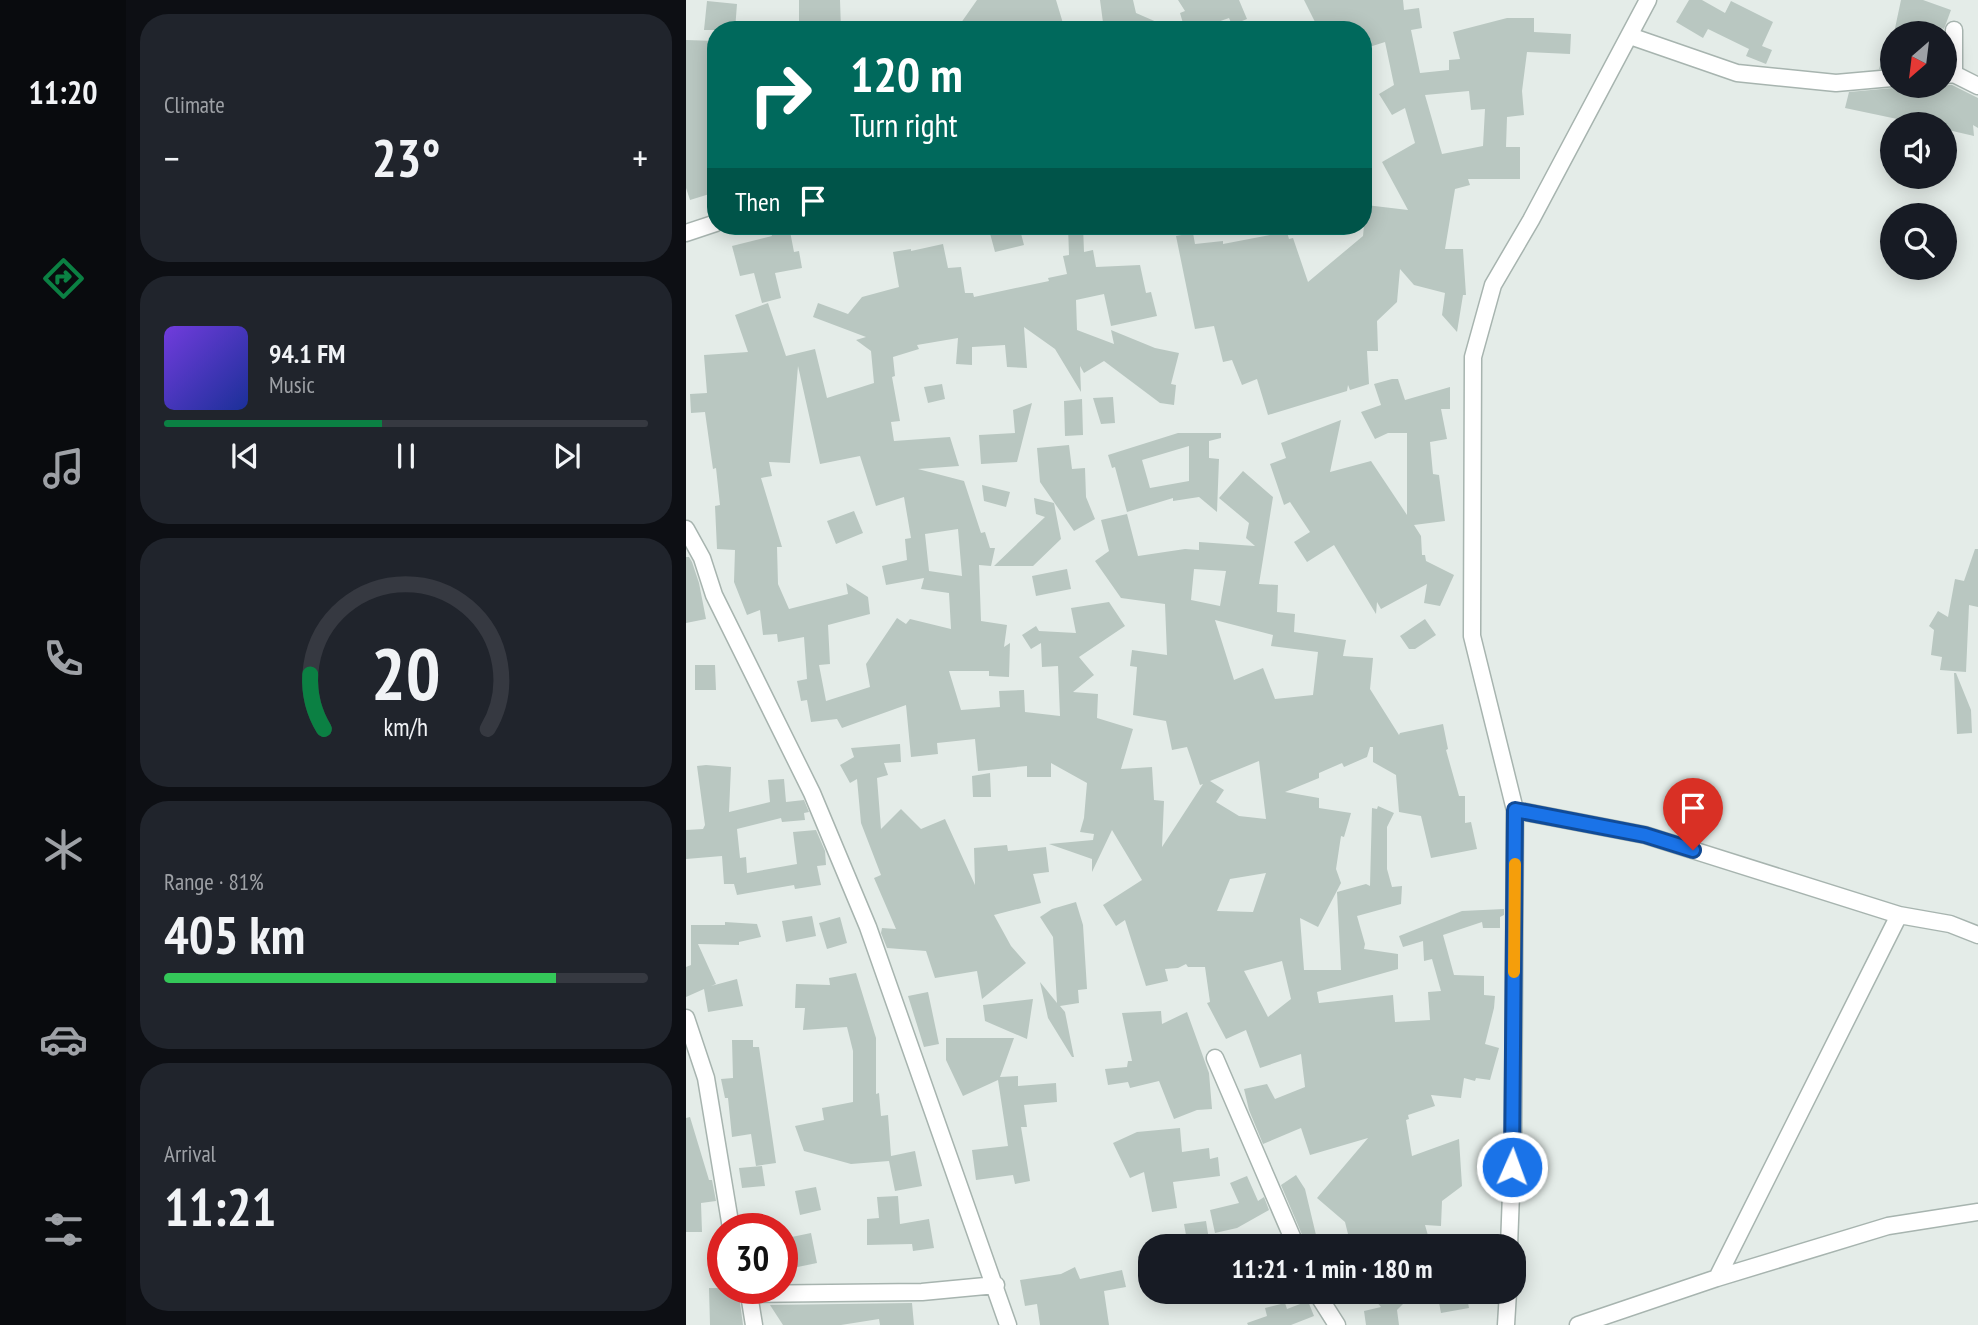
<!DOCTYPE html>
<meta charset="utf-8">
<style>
body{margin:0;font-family:"PT Sans Narrow",sans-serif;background:#20242c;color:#f1f3f6;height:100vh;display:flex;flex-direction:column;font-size:26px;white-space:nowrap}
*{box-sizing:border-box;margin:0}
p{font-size:23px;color:#9ea1a6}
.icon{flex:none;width:38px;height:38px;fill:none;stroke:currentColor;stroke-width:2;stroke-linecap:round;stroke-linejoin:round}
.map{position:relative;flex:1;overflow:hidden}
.side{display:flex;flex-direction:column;gap:14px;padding:14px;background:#0d0f14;width:560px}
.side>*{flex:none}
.guide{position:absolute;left:21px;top:21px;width:665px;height:214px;border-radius:28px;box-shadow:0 4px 18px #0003;background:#00695c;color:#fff;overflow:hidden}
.needle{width:46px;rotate:208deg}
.tools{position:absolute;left:1194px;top:21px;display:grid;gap:14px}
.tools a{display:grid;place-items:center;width:77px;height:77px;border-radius:50%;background:#171b24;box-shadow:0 4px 18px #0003;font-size:35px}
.speed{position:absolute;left:21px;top:1213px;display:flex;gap:14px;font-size:35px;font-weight:700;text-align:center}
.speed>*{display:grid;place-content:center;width:91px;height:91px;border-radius:50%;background:#171b24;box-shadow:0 4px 18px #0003;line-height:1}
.speed .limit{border:10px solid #d22;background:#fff;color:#111}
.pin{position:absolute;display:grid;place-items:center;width:60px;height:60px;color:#fff;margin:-72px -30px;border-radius:50% 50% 50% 0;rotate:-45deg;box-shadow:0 0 7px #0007}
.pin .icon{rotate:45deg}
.me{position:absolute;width:77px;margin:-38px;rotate:2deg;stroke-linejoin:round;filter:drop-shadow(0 0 5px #0008)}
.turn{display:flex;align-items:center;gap:24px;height:147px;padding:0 28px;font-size:32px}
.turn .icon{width:91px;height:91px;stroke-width:2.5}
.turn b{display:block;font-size:49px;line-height:60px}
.then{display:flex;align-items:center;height:66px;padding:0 28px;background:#0003;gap:14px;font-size:26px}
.big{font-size:52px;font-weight:700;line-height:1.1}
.side .widget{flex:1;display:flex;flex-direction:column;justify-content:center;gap:10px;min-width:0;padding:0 24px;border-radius:28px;background:#20242c}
.side .dial{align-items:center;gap:0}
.dial svg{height:182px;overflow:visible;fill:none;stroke:#363941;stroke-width:7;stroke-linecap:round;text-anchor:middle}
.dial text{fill:#f1f3f6;stroke:none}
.song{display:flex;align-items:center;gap:21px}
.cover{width:84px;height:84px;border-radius:10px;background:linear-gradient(135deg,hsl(260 70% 55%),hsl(230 70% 35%))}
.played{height:7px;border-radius:4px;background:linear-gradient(90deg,#0b8043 45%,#363941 45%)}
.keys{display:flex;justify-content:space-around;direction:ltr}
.heat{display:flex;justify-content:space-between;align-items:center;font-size:38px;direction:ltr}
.charge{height:10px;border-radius:5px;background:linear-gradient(90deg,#34c759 81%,#363941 0)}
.trip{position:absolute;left:452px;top:1234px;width:388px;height:70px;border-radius:28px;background:#171b24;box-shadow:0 4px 18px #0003;font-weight:700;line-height:70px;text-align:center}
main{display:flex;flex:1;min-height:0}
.tab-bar{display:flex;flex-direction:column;width:126px;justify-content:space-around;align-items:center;background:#090b0e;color:#9ea1a6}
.tab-bar .icon{width:49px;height:49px}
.tab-bar .current{color:#0b8043}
.tab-bar b{font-size:32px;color:#f1f3f6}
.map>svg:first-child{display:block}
.building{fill:#b9c7c1;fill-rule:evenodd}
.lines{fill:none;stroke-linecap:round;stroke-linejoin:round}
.street-casing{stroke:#a7b4af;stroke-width:19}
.street{stroke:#fff;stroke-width:16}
.route-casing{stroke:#114b97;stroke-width:18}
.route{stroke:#1a73e8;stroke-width:12}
.slow{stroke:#f59e0b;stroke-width:12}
</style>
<main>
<nav class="tab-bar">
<b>11:20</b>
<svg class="icon current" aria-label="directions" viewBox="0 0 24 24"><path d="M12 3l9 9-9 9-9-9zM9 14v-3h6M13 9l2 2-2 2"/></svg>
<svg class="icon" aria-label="music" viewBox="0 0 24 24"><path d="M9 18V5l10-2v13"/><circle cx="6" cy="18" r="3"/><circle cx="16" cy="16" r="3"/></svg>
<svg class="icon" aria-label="phone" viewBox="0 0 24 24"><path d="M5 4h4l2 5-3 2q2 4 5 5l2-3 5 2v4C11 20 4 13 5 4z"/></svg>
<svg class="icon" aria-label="climate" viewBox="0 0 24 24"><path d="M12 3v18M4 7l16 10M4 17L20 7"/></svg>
<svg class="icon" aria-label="car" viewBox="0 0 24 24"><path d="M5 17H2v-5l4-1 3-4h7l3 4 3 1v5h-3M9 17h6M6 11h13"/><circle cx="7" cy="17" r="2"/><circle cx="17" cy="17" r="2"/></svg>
<svg class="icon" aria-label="filters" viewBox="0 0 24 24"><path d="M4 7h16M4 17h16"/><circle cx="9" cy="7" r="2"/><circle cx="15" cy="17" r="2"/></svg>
</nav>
<section class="side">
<div class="widget"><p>Climate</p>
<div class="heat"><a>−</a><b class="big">23°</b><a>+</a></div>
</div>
<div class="widget">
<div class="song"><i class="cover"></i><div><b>94.1 FM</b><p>Music</p></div></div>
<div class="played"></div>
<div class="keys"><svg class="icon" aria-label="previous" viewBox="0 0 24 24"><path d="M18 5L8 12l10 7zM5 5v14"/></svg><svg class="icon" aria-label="pause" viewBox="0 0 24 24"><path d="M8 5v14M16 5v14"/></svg><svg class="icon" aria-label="next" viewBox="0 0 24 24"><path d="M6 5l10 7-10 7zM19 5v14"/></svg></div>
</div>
<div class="widget dial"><svg viewBox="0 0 100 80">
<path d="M14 69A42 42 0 1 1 86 69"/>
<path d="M14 69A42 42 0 0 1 8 45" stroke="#0b8043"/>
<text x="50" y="56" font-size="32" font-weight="700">20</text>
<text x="50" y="72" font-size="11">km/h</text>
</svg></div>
<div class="widget"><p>Range · 81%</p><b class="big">405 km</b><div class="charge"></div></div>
<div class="widget"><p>Arrival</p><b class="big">11:21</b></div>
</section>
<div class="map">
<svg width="1292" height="1325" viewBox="0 0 1292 1325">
<rect width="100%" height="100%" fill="#e4ece8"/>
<path class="building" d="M113,0h41l1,30h-42z
M291,0h79l9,30h-109z
M414,0h33l3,13 39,17h-71z
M492,0h61l8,19 -15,6 -3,-7 -34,12h-10l-5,-17 5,-2z
M618,0h99l1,10 15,-2 3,20 -11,2 9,43 29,-3v-10l11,-1 -7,-27 54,-14h27v14l37,2 -1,20 -43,-2 -5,39 2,24 -17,2 -1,30h14v32h-52l2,6 -15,4 -10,60h18l3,46h-3l-6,37 -15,-17 3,-22 -31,-8 -14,-16 -3,33 -20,19 1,30h-11l2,33 -19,6 -2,-5 -1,6 -79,24 -11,-36 -15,6 -10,-25 -9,2 -9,-36 -19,3 -19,-93 17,-3 2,11 28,-3v3l47,-9 -3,-9h18l4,13 4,-1 15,44 55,-46 3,-31 42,5 -26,-48 33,-19 -10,-35 -13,7 -13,-21 15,-9 -9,-43 -22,7v-19h-44zM783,91l2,19 14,-1 -2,37 -41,8 -17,-59z
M1003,0h13l23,13 6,-12 42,21 -11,24 10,4 -6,14 -20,-8 3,-7 -41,-20 -5,9 -27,-16z
M1215,0h22l28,10 -7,19 -9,-4 -3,8h-38z
M21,1l30,3 -2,26h-31z
M0,40l30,1v151l-26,8 -4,-12z
M1202,41h4v27l-13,1z
M1266,85l26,13v30l-5,-3 1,11 -30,-7v-5h-23l-76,-16 4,-16 44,-4 6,-2z
M103,226l5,26 5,-1 3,17 -27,5 6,25 -19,5 -8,-30 -14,3 -8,-30 40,-10 -2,-7z
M302,226h31l5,19 -29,7z
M382,226h15l1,26 9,-2 3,17 44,-2 6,28 5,-1 6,24 -46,10 -7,-32 -28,6 1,30 37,14 -3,-14 44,18 24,5 -8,31 5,1 -2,20 -14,-2 -56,-42 -20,12 -4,-7 1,26 -26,-43 -31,-22 3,41 -20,-1 -2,-22 -33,2v18l-16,-1 2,-26 -41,7 2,4 -26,8 2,19 -3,1 8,44 -9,1 3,19 56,-4 9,29 -41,3 46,12 17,52 4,-1 5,16h5l-4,18 -12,-1 2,56 26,4 -3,22 6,-4 -1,34 -20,-1v-5h-40l12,39 39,-3 -1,-16 25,-1 1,22 35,4 -2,-50 -16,1 -1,-24 -10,6 -9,-14 14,-9 3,5 37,2 -5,-25 38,-6 16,24 -46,31 15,18 -21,17 25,2 -1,24 36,11 -12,40 31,-2 2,33 10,1 -2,46 41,-63 -3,1 -13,-38 -15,3 -6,-29 -33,-6 4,-48 -7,-1 2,-16 35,5 -2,-51 -44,-6 -26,-37 14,-10 -8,-31 26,-6 11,42 47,-7 14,1v-8l56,4 -9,-8 3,-15 -30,-25 24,-27 30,26 -14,87 19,1 -1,27 18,2 -1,18 52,8 -3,16 30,2 -3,31 29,46 1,-2 43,-9 5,25 -2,1 13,46h6v27l6,-1 6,27 -46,9 -10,-42 -22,-4 -3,-37 -23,-13v-15h-3l-3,10 -23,10 -2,-4 -23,10v5l-34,14 34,6v10l32,5 -7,24 -3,-1 -5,33 5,14 -23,44 -18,-9 4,52h37l-4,-78 29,-8 4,2 2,-78 5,1 1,-3 16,7 -7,14v42l5,18 10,-1 -1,18 -44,12 8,28 -1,5 34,5v15l-81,23 2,11 74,-8 2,27 35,-2 -2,-28 13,-1 -9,-32 -8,2 -1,-20 -20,6 -4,-11 63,-25 42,-2v6l-4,2v11h-17l-1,-6 -39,13 11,40 30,1v19l11,1 -1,12 -9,36 14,4 -9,32 -14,-2 -1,3 -11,-3 -3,20 -30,-3 4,11 -27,9 1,4 -3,1 6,36 47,-17 3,47 -20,15 -1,25 -16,-1 6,21h-80l-6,-24 -28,-24 51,-60 -58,17 -9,-27 -38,16 -14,-34 -5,-21 23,-5 8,15 30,-12 -4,-33 -41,14 -14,-38 -20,9 -19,-36 3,-1 -5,-35h-17l-2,-3 -8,4 -13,1 3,12 -22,5 -21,-66 -9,6 -13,-21 39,-25 -30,-50 -20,42v-13l-43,-15 44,-4 1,-6 -14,-2 4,-14 3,-35 -36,-20v14h-24v-11l-49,5 -3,-32 -38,4 1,11 -27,3 -5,-52 -64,23 -5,-9 -26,3 -4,-22 -6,1 -4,-20 10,-2 -3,-42 -26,5 -1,-8 -14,1 -3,-25 -13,5 -13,-33 1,-32 -18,-1 -2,-43 5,-1 -4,-37 -3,1 -8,-57 -14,1 -1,-19 17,-1 -3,-38 44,-3 -13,-37 33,-12 18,53 29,-7 12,49 47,-15 -3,-32 -15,-11 10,-3 -53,-20 5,-14 30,11 14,-17 37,-10 -6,-35 18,-3v2l32,-7 5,24 13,-1 4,26h8l1,4 75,-16 -1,-3 19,-4 -4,-18 6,-1zM112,366l22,98 40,-8 16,50 28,-9 7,41 -6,1 2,21 -25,6 4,19 38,-7 -3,11 28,4 2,36 -41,-10 -4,5 -9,-6 -31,46 4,23 -44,14 -7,-36 11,-1 -2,-39 42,-11 -2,-17 -22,-14 2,11 -59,15 -11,-25 -1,-37h5l-21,-69 11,-2 -3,-14 21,1zM272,529l4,47 -33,-5 -4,-37zM508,569l32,2 -6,35 -29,-6zM529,620l58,15 -2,11 47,6 -5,43 -38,4 -12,-31 -29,12zM573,761l7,58 -27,-3 -23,-14 8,-12 -14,-9zM580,873l-13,39 -36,-1 13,-32zM596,961l9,38 -23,18 -24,-46z
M706,379h6l7,21 45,-13v22h-9l6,30 -17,3 3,32 6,1 6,46 -31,4 7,11 1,19h3l1,6 28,14 -14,31 -16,-3 3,-19 -46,25 -4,-7 -1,12 -42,-69 -27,17 -13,-20 16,-10 -20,-30 -6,3 -14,-41 16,-6 -5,-15 60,-23 -11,52 41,-11 36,54v-82h-19l-13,6 -14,-27 20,-7 -7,-21z
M256,384l3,15 -17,4 -4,-16z
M427,397l2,26 -14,1 -8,-26z
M396,399l1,36 -18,1 -1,-35z
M346,403l-15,59 -36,2 -2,-29 36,-2 -2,-23z
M492,433h43v5l-12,3v17l10,1 -2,53 -18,-15 -26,4v-3l-46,14 -12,-45 -3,1 -4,-13zM503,446v35l-39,7 -8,-28z
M383,445l3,24 13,-1 1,29 9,22 -21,12 -34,-49 -3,-34z
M296,485l28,7 -4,15 -22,-6z
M348,498l20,5 7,36 -28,27h-39l51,-49 -9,-3z
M168,511l9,22 -27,11 -9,-23z
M1289,549h3v58l-9,-2 -3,67 -26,-2 2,-13 -11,-2 3,-25 -5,-4 9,-15 10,6 7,-38 9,2z
M0,557h3l3,5 7,21 7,36 -20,4z
M381,569l4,20 -35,7 -4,-20z
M739,619l11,16 -21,14h-6l-9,-13z
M9,665h20l1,25h-21z
M1268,673h2l15,37 1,23 -15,1z
M214,744l1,18 -17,1 4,12 -11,3 4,51 20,-20 20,20 24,-10 30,66 -1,-37 33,-3 1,6 38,-4 3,25 -16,2 8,29 -47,12 17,31 15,17 -44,36 -5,-28 -42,7 -9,-27 -39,-3 -6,-15 1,-5 14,1 -22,-51 7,-3 -20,-52 -4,-44 -7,4 -10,-18 14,-8 -3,-9z
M20,765l25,2 -2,45 41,-10 -2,-22 16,-1 2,23 18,-2 5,12 -5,1 1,7 -23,2 -1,-4 -44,11 3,29 6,-1 1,16 50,-9 -4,-32 23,-2 9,21 1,14 -9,1 4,19 -26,4 -1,-4 -57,10 -3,-11h-10l-2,-28 -36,3v-29l17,-1 2,-4 -8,-59z
M304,773l1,24h-18l-1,-21z
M390,902l7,23 4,64 -9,1 1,13 -19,3 5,6 9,45h-2l-24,-39 -8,-36 17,21 -4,-66 -13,-20 12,-8z
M126,916l4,20 -30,6 -4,-21z
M154,917l7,26 -20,6 -8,-26z
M39,922l32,2 4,13 -22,5v3l-41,-1 18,40 -5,2 26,-7 6,27 -35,6 -4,-23 -18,8v-30l5,-2v-40h34z
M170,973l20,65v56l3,-1 2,23 7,-1 3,41 24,-5 7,35 -27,5 -6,-30 -38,3 -47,-13 -9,-25 29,-6 -2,-12 31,-6v-51l-6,-24 -44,3 2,-22h-10l1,-24 34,1 -1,-7z
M242,992l11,52 -15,3 -16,-51z
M347,999l-6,40 -42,-18 -2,-16z
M475,1011l1,13 25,-12 22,61 3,36 -15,1 -23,9 -15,-38 -29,7 -2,-6 -20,3 -3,-16 22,-2 1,-6h4l-10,-48z
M260,1038h68l-14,39 18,-1v10l38,-3 1,19 -33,3 3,22h-6l9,54 -15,3 -2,-9 -37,5 -4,-30 36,-4 -10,-66 -35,16 -17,-36z
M46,1040h21v7h6l17,116 -20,3 -5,-32 -19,3 -4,-39h-3l-4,-19 12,-1z
M4,1117l19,63h3l4,21 -15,2 1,29h-16v-114z
M494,1128l2,24 27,-4 1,11 8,-2 2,19 -47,6 4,26 -25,4 -8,-40 -14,6 -17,-35 24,-11z
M76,1166l3,20 -23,2 -3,-20z
M610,1175l9,14 11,46 -13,2 -22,-52z
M561,1176l11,25 6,-4 5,13 -32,18 -22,5 -5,-23 29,-7 -9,-20z
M130,1187l5,23 -21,5 -5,-24z
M212,1196l2,28 29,-5 5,29 -21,3 -1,-7 -45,1v-26l12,-1 -2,-21z
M520,1221l4,25h-22l-4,-22z
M125,1233l6,30 -29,6 -6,-30z
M389,1267l5,12 42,-9 4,17 -22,4 5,34h-69l-3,-21 -12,2 -5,-26 41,-6z
M23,1288h29l5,37h-33z
M682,1292h26l11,10 -8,8 2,15h-33l-2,-14 17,-4z
M751,1292h29l3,16 -28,5z
M622,1301l6,15 -23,9h-43l-1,-2 20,-7 -2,-8 20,-5 2,6z
M226,1303l2,22h-34l-1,-6 -38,6h-58l-13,-20z"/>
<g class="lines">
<defs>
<path id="street" d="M1268,30v44
M944,36l107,37 99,10 56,-5
M1259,75l9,-1 24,12
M0,233l30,-10
M0,529l16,29 12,37 98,198 56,134 140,398
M829,810l130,25 254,80 51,9 28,11
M0,1018l20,60 25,150
M529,1058l81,188
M823,1246l4,-105 2,-331 -43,-174 1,-279 20,-72 38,-65 117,-220
M1031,1278l171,-52 90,-14
M62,1288l6,37
M630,1292l21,33
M64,1294l172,-2 74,-7
M820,1325l2,-33
M892,1325l139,-47 182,-363"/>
</defs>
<use href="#street" class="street-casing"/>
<use href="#street" class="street"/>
</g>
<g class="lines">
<defs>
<path id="route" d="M826,1167l3,-357 130,25 48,15"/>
</defs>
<use href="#route" class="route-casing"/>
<use href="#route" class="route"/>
<path class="slow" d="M828,972l1,-108"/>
</g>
</svg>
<div class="tools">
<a><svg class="needle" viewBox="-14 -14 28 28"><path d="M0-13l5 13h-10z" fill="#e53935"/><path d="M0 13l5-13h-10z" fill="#9ea1a6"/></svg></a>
<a><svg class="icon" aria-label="sound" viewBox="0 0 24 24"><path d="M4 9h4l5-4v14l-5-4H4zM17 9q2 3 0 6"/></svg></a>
<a><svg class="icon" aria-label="search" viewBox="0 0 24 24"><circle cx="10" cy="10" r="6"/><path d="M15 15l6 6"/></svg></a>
</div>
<div class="speed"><div class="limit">30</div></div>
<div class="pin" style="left:1007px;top:850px;background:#d93025"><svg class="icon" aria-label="arrive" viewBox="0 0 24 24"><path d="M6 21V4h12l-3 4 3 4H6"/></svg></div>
<svg class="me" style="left:826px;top:1167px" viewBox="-20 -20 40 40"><circle r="17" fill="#1a73e8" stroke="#fff" stroke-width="3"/><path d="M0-11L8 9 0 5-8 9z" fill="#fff"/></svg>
<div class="trip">11:21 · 1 min · 180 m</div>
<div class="guide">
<div class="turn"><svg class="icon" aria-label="right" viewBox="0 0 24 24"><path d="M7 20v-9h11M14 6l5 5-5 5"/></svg><div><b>120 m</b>Turn right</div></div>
<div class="then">Then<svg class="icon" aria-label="arrive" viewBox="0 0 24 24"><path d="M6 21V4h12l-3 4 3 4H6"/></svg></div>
</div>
</div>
</main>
